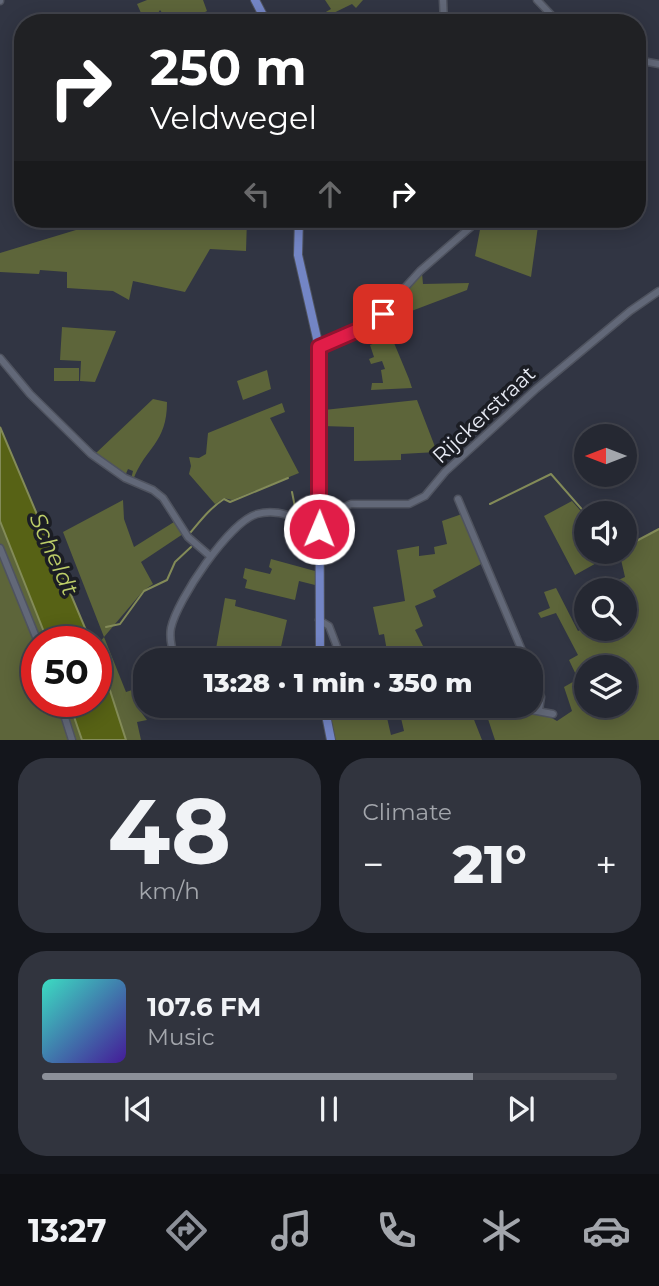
<!DOCTYPE html>
<meta charset="utf-8">
<style>
body{margin:0;font-family:Montserrat,sans-serif;background:#31343e;color:#f1f3f6;height:100vh;display:flex;flex-direction:column;font-size:26px;white-space:nowrap}
*{box-sizing:border-box;margin:0}
p{font-size:23px;color:#a3a6ac}
.icon{flex:none;width:38px;height:38px;fill:none;stroke:currentColor;stroke-width:2;stroke-linecap:round;stroke-linejoin:round}
.map{position:relative;height:740px;overflow:hidden}
.sheet{display:flex;flex-direction:column;gap:18px;padding:18px;background:#14161c;flex:1}
.sheet>*{flex:none}
.hud{position:absolute;left:14px;top:14px;width:632px;height:214px;border-radius:28px;box-shadow:0 4px 18px #0003,0 0 0 2px #42444d;background:#202124;color:#fff;overflow:hidden}
.needle{width:46px;rotate:270deg}
.tools{position:absolute;left:574px;top:424px;display:grid;gap:14px}
.tools a{display:grid;place-items:center;width:63px;height:63px;border-radius:50%;background:#252832;box-shadow:0 4px 18px #0003,0 0 0 2px #42444d;font-size:35px}
.speed{position:absolute;left:21px;top:626px;display:flex;gap:14px;font-size:35px;font-weight:700;text-align:center}
.speed>*{display:grid;place-content:center;width:91px;height:91px;border-radius:50%;background:#252832;box-shadow:0 4px 18px #0003,0 0 0 2px #42444d;line-height:1}
.speed .limit{border:10px solid #d22;background:#fff;color:#111}
.pin{position:absolute;display:grid;place-items:center;width:60px;height:60px;color:#fff;margin:-30px;border-radius:14px;box-shadow:0 4px 10px #0006}
.me{position:absolute;width:77px;margin:-38px;rotate:1deg;stroke-linejoin:round;filter:drop-shadow(0 0 5px #0008)}
.turn{display:flex;align-items:center;gap:24px;height:147px;padding:0 21px;font-size:32px}
.turn .icon{width:91px;height:91px;stroke-width:2.5}
.turn b{display:block;font-size:49px;line-height:60px}
.lanes{display:flex;align-items:center;height:66px;padding:0 21px;background:#0003;justify-content:center;gap:35px;direction:ltr}
.lanes .off{opacity:.35}
.big{font-size:52px;font-weight:800;line-height:1.1}
.sheet .widget{flex:1;display:flex;flex-direction:column;justify-content:center;gap:10px;min-width:0;padding:0 24px;border-radius:28px;background:#31343e}
.sheet .dial{align-items:center;gap:0}
.dial b{font-size:91px;line-height:1}
.song{display:flex;align-items:center;gap:21px}
.cover{width:84px;height:84px;border-radius:10px;background:linear-gradient(135deg,hsl(170 70% 55%),hsl(260 70% 35%))}
.played{height:7px;border-radius:4px;background:linear-gradient(90deg,#8c9099 75%,#42444d 75%)}
.keys{display:flex;justify-content:space-around;direction:ltr}
.heat{display:flex;justify-content:space-between;align-items:center;font-size:38px;direction:ltr}
.sheet .tiles{flex:1;display:grid;gap:18px;grid-template-columns:1fr 1fr}
.widget:last-child{grid-column:span 2}
.trip{position:absolute;left:133px;top:648px;width:410px;height:70px;border-radius:28px;background:#252832;box-shadow:0 4px 18px #0003,0 0 0 2px #42444d;font-weight:800;line-height:70px;text-align:center}
.dock{display:flex;height:112px;justify-content:space-around;align-items:center;background:#0f1014;color:#a3a6ac}
.dock .icon{width:49px;height:49px}
.dock .current{color:#8c9099}
.dock b{font-size:32px;color:#f1f3f6}
.map>svg:first-child{display:block}
.green{fill:#5d653a;fill-rule:evenodd}
.water{fill:#576215;stroke:#838b58;stroke-width:2}
.lines{fill:none;stroke-linecap:round;stroke-linejoin:round}
.stream{stroke:#838b58;stroke-width:2}
.minor-casing{stroke:#4f535f;stroke-width:9}
.major-casing{stroke:#4f535f;stroke-width:10}
.minor{stroke:#626878;stroke-width:6}
.major{stroke:#7385c5;stroke-width:8}
.route-casing{stroke:#92132f;stroke-width:18}
.route{stroke:#e11d48;stroke-width:12}
.labels{text-anchor:middle;stroke-width:7;stroke-linejoin:round;paint-order:stroke}
.street-label{font-size:21px;fill:#e9ecf6;stroke:#1b1d24}
.water-label{font-size:23px;font-style:italic;fill:#bccd68;stroke:#1b1d24}
</style>
<div class="map">
<svg width="659" height="740" viewBox="0 0 659 740">
<rect width="100%" height="100%" fill="#313543"/>
<path class="green" d="M147,0h56l4,11 -24,12h-14l-9,-13 -8,13h-32l21,-10 -4,-9z
M325,0h38l-7,8 -4,-4 -39,19 -1,-3 19,-11z
M98,219h126l5,3 2,-3h16l-1,32 -36,-2 -25,43 -52,-11 -4,19 -16,-9 -46,-3v-16l-27,-2 -1,4 -39,-2v-19l99,-30z
M482,219h57l-8,58 -56,-21z
M422,273l1,11 46,-1 -2,7 -82,31 -2,-3z
M387,326l22,53 3,9 -41,2 1,-7h11l-2,-13 4,-1 -3,-8 -11,3 -2,-5 5,-2 -4,-12 11,-4 -4,-10z
M62,327l54,4 -21,51 -15,-1 1,-20 -21,-1z
M54,368h25v13h-25z
M267,370l4,19 -28,11 -6,-19z
M153,399l14,3c0,42 -22,45 -34,78l-2,-1 2,-8 -5,-2 -3,7 -30,-22z
M417,400l20,52 -36,2v6l-47,1v-34l-31,-1 1,-16z
M282,403l3,9 -15,6 29,55 -67,27 -8,-2 -9,6 -26,-30 2,-8 -2,-9 10,1 7,-4 2,-21z
M123,500l1,19 10,28 40,-25 9,12 -42,28 12,22 -10,7 -39,46 22,55 12,-4v20l9,12 -10,2 4,18h-15l-20,-62 -10,-23v-8l8,-10 -41,-105z
M572,501l14,16v34h32l-43,24 -31,-59z
M462,514l19,50 -48,26 3,7 -21,9 8,20 -8,4 9,18 -36,9 -4,-23 -5,1 -6,-28 32,-6 -8,-51 22,-4v10l16,-2 -1,-7 13,-3 -5,-23z
M0,521l48,121h-11v60h32l13,38h-82z
M659,529v211h-164l-11,-33 57,5 16,9 15,-10 -8,-24 14,-8 -9,-19 9,-5 -22,-42 -15,5 -3,-5 12,-5 -6,-16 12,-4 22,43 8,-4 39,1v-38h-21l-1,-3 22,-10 -6,-26h6v-4zM586,667h39v38h-39z
M271,559l44,12v14l-16,-4 -4,19 -50,-12 2,-8 -4,-2 2,-10 25,6 2,-5 -3,-2z
M225,598l11,2 -1,6 52,14 -9,40h-64z
M328,705h56l7,30 13,-4 -6,-26 27,5 44,-3 13,33h-147z"/>
<path class="water" d="M0,427l91,215h-43l-48,-121z
M96,655l10,23 20,62h-44l-13,-38h27z"/>
<g class="lines">
<path class="stream" d="M292,492l3,15 20,10
M490,504l61,-30 35,40
M190,533c11,-13 20,-25 34,-34l6,3 58,-24
M625,547l34,-18
M106,627l14,-3 24,-33 23,-11 8,-18 16,-15"/>
<defs>
<path id="minor" d="M443,0l1,23
M537,0l22,23
M0,1v-1
M637,60l22,4
M319,347l53,-23 48,-53 60,-52
M0,358l30,36 61,60 34,24 28,12 10,8 25,39 22,19
M458,499l68,161
M319,525l21,-16 11,-5h58l16,-8 20,-24 91,-83 94,-78 29,-20
M0,548l38,94
M319,620l10,6 13,34
M176,660c-4,-10 -7,-21 -5,-32 6,-28 58,-106 86,-114 23,-6 43,5 62,15
M530,671l11,26 -2,13
M60,702l12,38
M412,705l11,3 38,-3
M475,705l51,4 27,5"/>
<path id="major" d="M255,0l12,23
M299,219l-1,36 21,92 1,313
M324,705l7,35"/>
</defs>
<use href="#minor" class="minor-casing"/>
<use href="#major" class="major-casing"/>
<use href="#minor" class="minor"/>
<use href="#major" class="major"/>
</g>
<g class="lines">
<defs>
<path id="route" d="M319,529v-182l53,-23 11,-10"/>
</defs>
<use href="#route" class="route-casing"/>
<use href="#route" class="route"/>
</g>
<g class="labels">
<g class="street-label">
<text transform="translate(484 415) rotate(-43)" y="7">Rijckerstraat</text>
</g>
<g class="water-label">
<text transform="translate(54 554) rotate(66)" y="8">Scheldt</text>
</g>
</g>
</svg>
<div class="tools">
<a><svg class="needle" viewBox="-14 -14 28 28"><path d="M0-13l5 13h-10z" fill="#e53935"/><path d="M0 13l5-13h-10z" fill="#a3a6ac"/></svg></a>
<a><svg class="icon" aria-label="sound" viewBox="0 0 24 24"><path d="M4 9h4l5-4v14l-5-4H4zM17 9q2 3 0 6"/></svg></a>
<a><svg class="icon" aria-label="search" viewBox="0 0 24 24"><circle cx="10" cy="10" r="6"/><path d="M15 15l6 6"/></svg></a>
<a><svg class="icon" aria-label="layers" viewBox="0 0 24 24"><path d="M12 4l9 5-9 5-9-5zM3 14l9 5 9-5"/></svg></a>
</div>
<div class="speed"><div class="limit">50</div></div>
<div class="pin" style="left:383px;top:314px;background:#d93025"><svg class="icon" aria-label="arrive" viewBox="0 0 24 24"><path d="M6 21V4h12l-3 4 3 4H6"/></svg></div>
<svg class="me" style="left:319px;top:529px" viewBox="-20 -20 40 40"><circle r="17" fill="#e11d48" stroke="#fff" stroke-width="3"/><path d="M0-11L8 9 0 5-8 9z" fill="#fff"/></svg>
<div class="trip">13:28 · 1 min · 350 m</div>
<div class="hud">
<div class="turn"><svg class="icon" aria-label="right" viewBox="0 0 24 24"><path d="M7 20v-9h11M14 6l5 5-5 5"/></svg><div><b>250 m</b>Veldwegel</div></div>
<div class="lanes"><svg class="icon off" aria-label="left" viewBox="0 0 24 24"><path d="M17 20v-9H6M10 6l-5 5 5 5"/></svg><svg class="icon off" aria-label="ahead" viewBox="0 0 24 24"><path d="M12 20V5M6 11l6-6 6 6"/></svg><svg class="icon" aria-label="right" viewBox="0 0 24 24"><path d="M7 20v-9h11M14 6l5 5-5 5"/></svg></div>
</div>
</div>
<section class="sheet">
<div class="tiles">
<div class="widget dial"><b>48</b><p>km/h</p></div>
<div class="widget"><p>Climate</p>
<div class="heat"><a>−</a><b class="big">21°</b><a>+</a></div>
</div>
<div class="widget">
<div class="song"><i class="cover"></i><div><b>107.6 FM</b><p>Music</p></div></div>
<div class="played"></div>
<div class="keys"><svg class="icon" aria-label="previous" viewBox="0 0 24 24"><path d="M18 5L8 12l10 7zM5 5v14"/></svg><svg class="icon" aria-label="pause" viewBox="0 0 24 24"><path d="M8 5v14M16 5v14"/></svg><svg class="icon" aria-label="next" viewBox="0 0 24 24"><path d="M6 5l10 7-10 7zM19 5v14"/></svg></div>
</div>
</div>
</section>
<nav class="dock">
<b>13:27</b>
<svg class="icon current" aria-label="directions" viewBox="0 0 24 24"><path d="M12 3l9 9-9 9-9-9zM9 14v-3h6M13 9l2 2-2 2"/></svg>
<svg class="icon" aria-label="music" viewBox="0 0 24 24"><path d="M9 18V5l10-2v13"/><circle cx="6" cy="18" r="3"/><circle cx="16" cy="16" r="3"/></svg>
<svg class="icon" aria-label="phone" viewBox="0 0 24 24"><path d="M5 4h4l2 5-3 2q2 4 5 5l2-3 5 2v4C11 20 4 13 5 4z"/></svg>
<svg class="icon" aria-label="climate" viewBox="0 0 24 24"><path d="M12 3v18M4 7l16 10M4 17L20 7"/></svg>
<svg class="icon" aria-label="car" viewBox="0 0 24 24"><path d="M5 17H2v-5l4-1 3-4h7l3 4 3 1v5h-3M9 17h6M6 11h13"/><circle cx="7" cy="17" r="2"/><circle cx="17" cy="17" r="2"/></svg>
</nav>
